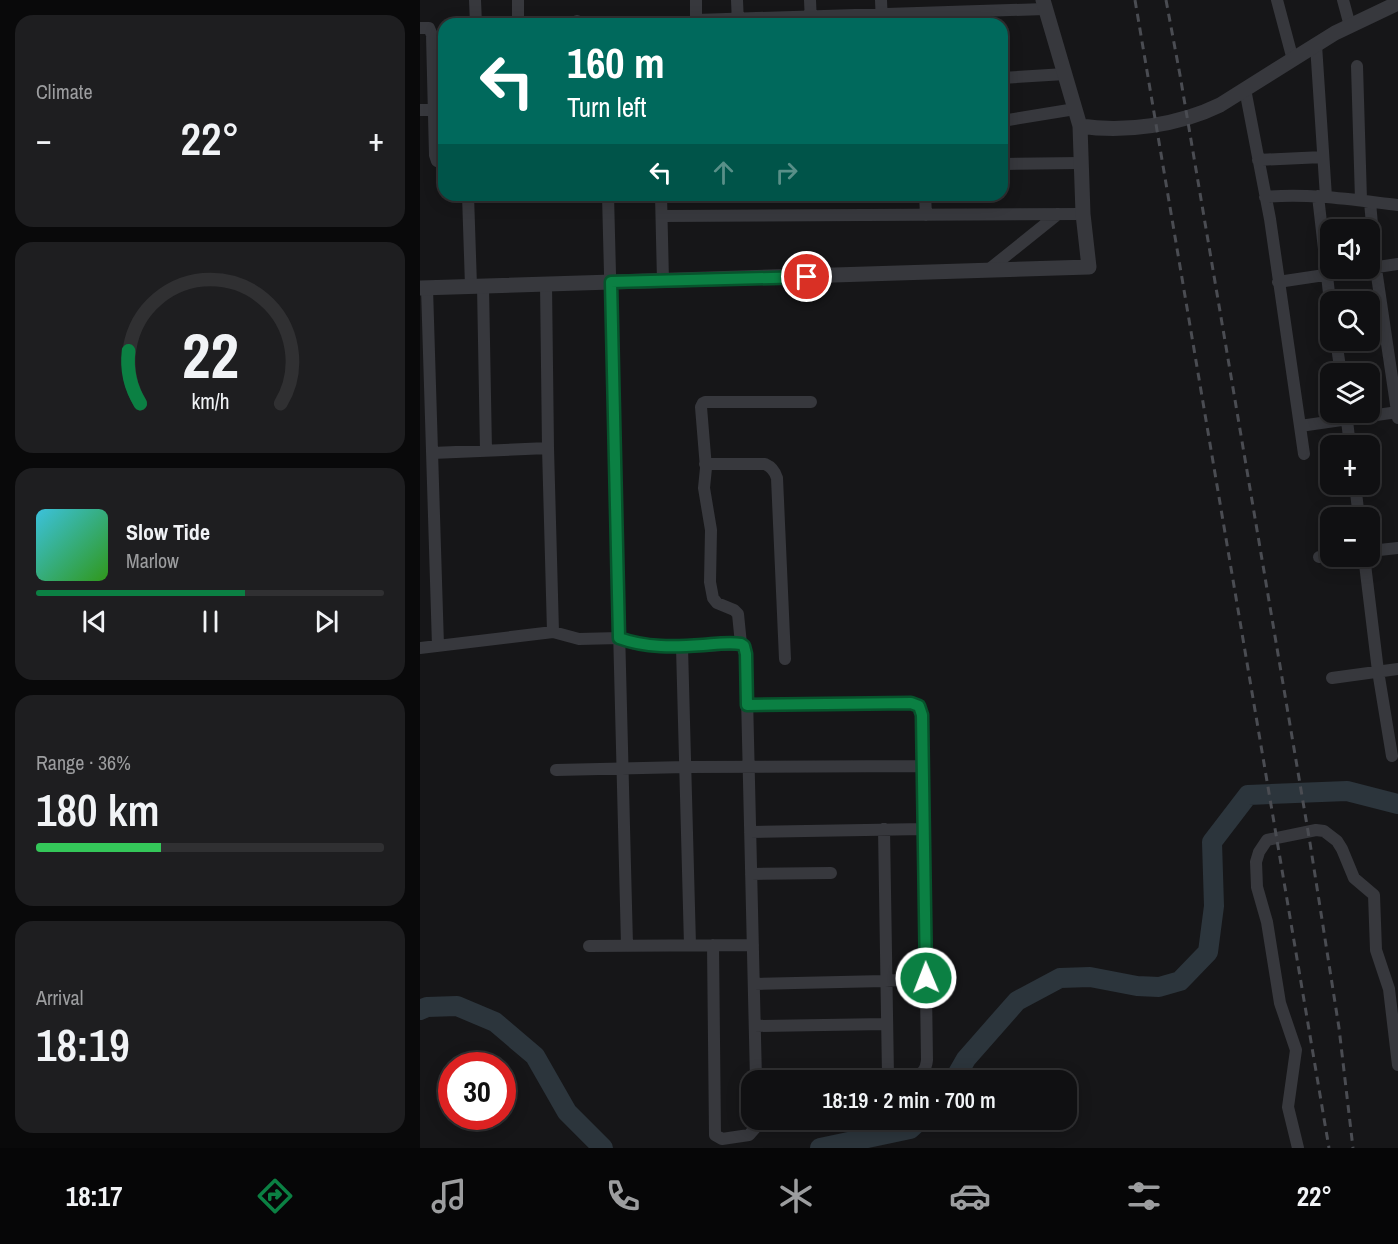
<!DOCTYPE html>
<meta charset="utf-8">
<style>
body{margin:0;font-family:"Archivo Narrow",sans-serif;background:#1e1e20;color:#f1f3f6;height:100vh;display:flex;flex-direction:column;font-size:22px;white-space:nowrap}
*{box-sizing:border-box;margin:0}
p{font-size:20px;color:#9c9d9f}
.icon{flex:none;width:33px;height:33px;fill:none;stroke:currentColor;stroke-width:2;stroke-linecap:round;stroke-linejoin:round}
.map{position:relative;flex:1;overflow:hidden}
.details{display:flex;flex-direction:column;gap:15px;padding:15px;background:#09090a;width:420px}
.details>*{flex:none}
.banner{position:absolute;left:18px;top:18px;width:570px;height:183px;border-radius:18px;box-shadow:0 3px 15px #0003,0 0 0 2px #303032;background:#00695c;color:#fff;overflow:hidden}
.fabs{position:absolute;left:900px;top:219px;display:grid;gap:12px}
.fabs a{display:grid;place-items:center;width:60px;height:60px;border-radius:12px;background:#101012;box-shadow:0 3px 15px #0003,0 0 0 2px #303032;font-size:30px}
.speed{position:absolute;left:18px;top:1052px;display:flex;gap:12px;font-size:30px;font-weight:700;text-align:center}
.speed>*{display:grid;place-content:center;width:78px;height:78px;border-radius:50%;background:#101012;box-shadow:0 3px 15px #0003,0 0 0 2px #303032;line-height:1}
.speed .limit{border:9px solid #d22;background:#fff;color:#111}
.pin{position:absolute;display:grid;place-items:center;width:51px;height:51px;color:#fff;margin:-26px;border:3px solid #fff;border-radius:50%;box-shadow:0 2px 6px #0007}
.me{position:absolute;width:66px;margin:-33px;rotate:359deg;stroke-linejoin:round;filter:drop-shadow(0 0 4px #0008)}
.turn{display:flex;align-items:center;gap:21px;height:126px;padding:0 30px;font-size:27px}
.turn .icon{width:78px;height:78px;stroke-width:2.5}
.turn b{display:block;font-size:42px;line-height:51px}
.lanes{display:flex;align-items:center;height:57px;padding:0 30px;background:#0003;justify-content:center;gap:30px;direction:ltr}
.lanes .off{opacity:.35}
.big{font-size:45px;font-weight:600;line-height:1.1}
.details .tile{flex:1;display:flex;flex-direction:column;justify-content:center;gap:9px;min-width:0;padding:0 21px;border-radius:18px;background:#1e1e20}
.details .dial{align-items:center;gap:0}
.dial svg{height:156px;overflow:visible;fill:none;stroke:#303032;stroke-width:7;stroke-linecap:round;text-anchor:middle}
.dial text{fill:#f1f3f6;stroke:none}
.song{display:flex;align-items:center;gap:18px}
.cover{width:72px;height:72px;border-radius:9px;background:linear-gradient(135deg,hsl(190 70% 55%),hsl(110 70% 35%))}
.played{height:6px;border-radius:3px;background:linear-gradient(90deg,#0b8043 60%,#303032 60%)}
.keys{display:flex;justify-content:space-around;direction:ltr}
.heat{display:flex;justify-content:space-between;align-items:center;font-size:33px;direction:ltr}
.charge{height:9px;border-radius:4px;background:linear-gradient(90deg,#34c759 36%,#303032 0)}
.trip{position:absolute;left:321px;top:1070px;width:336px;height:60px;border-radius:18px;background:#101012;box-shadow:0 3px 15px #0003,0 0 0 2px #303032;font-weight:600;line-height:60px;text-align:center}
.menu{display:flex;height:96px;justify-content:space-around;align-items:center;background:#060607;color:#9c9d9f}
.menu .icon{width:42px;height:42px}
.menu .current{color:#0b8043}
.menu b{font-size:27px;color:#f1f3f6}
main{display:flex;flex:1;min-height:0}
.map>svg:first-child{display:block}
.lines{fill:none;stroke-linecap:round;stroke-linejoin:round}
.river{stroke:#2c353c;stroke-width:20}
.minor{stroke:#37383d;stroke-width:12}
.tertiary{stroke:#37383d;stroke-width:15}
.rail{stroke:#4a4c52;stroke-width:3;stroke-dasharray:8 6;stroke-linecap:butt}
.route-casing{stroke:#07532c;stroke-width:15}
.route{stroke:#0b8043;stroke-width:10}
</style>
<main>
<section class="details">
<div class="tile"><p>Climate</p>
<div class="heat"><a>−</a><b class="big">22°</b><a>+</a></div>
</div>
<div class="tile dial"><svg viewBox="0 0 100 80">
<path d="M14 69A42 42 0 1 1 86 69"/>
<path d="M14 69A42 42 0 0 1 8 42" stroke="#0b8043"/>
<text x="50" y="56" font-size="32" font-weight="700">22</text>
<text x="50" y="72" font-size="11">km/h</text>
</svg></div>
<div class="tile">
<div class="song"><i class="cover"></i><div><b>Slow Tide</b><p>Marlow</p></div></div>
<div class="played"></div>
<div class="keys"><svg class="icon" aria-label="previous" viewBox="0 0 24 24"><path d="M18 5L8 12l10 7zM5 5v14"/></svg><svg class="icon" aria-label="pause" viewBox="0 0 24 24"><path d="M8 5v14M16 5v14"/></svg><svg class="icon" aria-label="next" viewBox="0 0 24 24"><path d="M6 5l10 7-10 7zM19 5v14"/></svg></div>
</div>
<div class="tile"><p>Range · 36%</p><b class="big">180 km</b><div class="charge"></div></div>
<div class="tile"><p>Arrival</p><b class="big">18:19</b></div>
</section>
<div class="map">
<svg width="978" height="1148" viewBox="0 0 978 1148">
<rect width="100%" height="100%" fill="#161618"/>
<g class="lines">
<path class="river" d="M0,1010l7,-3 30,-1 38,16 40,34 32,56 36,36
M534,1080l12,-21 51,-58 43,-23 30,-1 47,9 22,1 21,-6 28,-29 6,-46 -2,-64 36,-47 99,-4 51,13
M400,1148l90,-19 11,-10"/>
<path class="minor" d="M55,0l1,24
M276,0v24
M317,0l1,24
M390,0l1,23
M461,0l1,24
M857,0l16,60
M923,0l7,26
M276,20l349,-11
M157,21v3
M98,24v-24
M0,28h9l3,7 3,120 2,6 7,3
M896,45l10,152
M937,66l4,134
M582,78l63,-4
M825,89l25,130 34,235
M0,110h14
M582,121l73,-12
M838,160l65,-3
M582,164l79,-1
M48,195l3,91
M188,195l19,750
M241,195l2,86
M505,195l1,20
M898,196l12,106
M845,197c45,-4 89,3 133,8
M950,202l6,67 22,149
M242,216l421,-2
M567,271l71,-57
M858,282l120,-18
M126,284l2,164 5,184
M63,286l3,165
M7,288l11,358
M916,340l5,34
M926,412l4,34
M880,426l98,-14
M12,453l116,-5
M285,464h60c7,3 10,7 12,14l8,181
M935,484l4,34
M950,551l28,-3
M944,556l14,115 14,85
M899,557l11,-1
M262,647l8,298
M0,648l133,-16 26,7 40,-1 13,5 14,2 36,2 59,-3
M912,678l66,-9
M327,705l164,-2 8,3 3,9 5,345c-1,9 -4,15 -14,16l-157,3
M136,770l130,-3 235,-1
M464,829l4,247
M330,832l174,-3
M331,874l80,-1
M293,945l2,190 7,4 27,-4 7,-8v-8
M169,946l164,-1
M334,984l131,-3 41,-3
M335,1026l131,-2
M336,1080l-10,-426 -2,-8 -3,-2 -3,-30 -4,-4 -17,-7 -4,-5 -3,-16 1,-52 -7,-42 2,-20 -5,-61 2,-4 2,-1h106
M878,1148l-10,-41 8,-57 -16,-47 -13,-81 -10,-35 -1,-25 3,-10 8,-12 49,-10 8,1 13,10 5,8 12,29 20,17 2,55 13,39 9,76"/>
<path class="tertiary" d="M623,0l37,126c45,7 99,-1 140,-21l115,-72 63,-30
M0,288l669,-21 -6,-53 -3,-88"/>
<path class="rail" d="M715,0l194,1148
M746,0l14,75 130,768 29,185 14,120"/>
</g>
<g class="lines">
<defs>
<path id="route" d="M387,277l-196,5 8,356c27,10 56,9 84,7 13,-1 26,-3 38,-1l3,2 2,8 1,51 164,-2 8,3 3,9 4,263"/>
</defs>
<use href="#route" class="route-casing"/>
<use href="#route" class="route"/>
</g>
</svg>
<div class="fabs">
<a><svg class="icon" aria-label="sound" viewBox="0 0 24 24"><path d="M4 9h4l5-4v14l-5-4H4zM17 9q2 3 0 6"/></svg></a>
<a><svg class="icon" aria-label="search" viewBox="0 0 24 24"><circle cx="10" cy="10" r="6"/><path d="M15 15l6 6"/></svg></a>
<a><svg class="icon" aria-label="layers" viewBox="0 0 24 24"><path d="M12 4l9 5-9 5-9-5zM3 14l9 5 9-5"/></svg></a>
<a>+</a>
<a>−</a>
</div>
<div class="speed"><div class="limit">30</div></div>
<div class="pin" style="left:387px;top:277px;background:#d93025"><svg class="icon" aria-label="arrive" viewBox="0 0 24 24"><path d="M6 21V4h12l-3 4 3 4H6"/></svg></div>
<svg class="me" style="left:506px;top:978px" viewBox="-20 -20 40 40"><circle r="17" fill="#0b8043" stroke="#fff" stroke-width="3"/><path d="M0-11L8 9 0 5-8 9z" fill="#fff"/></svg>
<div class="trip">18:19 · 2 min · 700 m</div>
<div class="banner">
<div class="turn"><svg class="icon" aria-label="left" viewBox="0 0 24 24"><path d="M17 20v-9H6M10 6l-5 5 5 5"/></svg><div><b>160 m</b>Turn left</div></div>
<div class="lanes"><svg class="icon" aria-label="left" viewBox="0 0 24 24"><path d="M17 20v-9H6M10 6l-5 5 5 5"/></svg><svg class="icon off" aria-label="ahead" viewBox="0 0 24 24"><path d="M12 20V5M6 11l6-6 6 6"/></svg><svg class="icon off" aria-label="right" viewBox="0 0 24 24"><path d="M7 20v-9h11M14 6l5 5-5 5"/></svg></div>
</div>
</div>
</main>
<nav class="menu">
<b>18:17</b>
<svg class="icon current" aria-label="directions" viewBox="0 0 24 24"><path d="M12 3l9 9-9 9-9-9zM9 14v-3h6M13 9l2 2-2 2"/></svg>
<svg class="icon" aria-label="music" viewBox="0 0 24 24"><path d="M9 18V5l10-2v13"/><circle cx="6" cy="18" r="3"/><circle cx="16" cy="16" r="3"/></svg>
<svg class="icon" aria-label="phone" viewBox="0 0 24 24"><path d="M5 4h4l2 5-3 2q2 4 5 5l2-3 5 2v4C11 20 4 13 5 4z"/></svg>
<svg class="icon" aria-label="climate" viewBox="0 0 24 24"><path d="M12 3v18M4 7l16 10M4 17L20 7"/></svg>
<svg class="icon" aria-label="car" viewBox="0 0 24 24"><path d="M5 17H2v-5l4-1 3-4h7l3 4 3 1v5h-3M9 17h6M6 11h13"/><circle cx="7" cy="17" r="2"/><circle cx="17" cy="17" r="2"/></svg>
<svg class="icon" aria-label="filters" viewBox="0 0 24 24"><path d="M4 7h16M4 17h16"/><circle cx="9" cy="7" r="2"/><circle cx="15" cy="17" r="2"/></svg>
<b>22°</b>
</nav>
